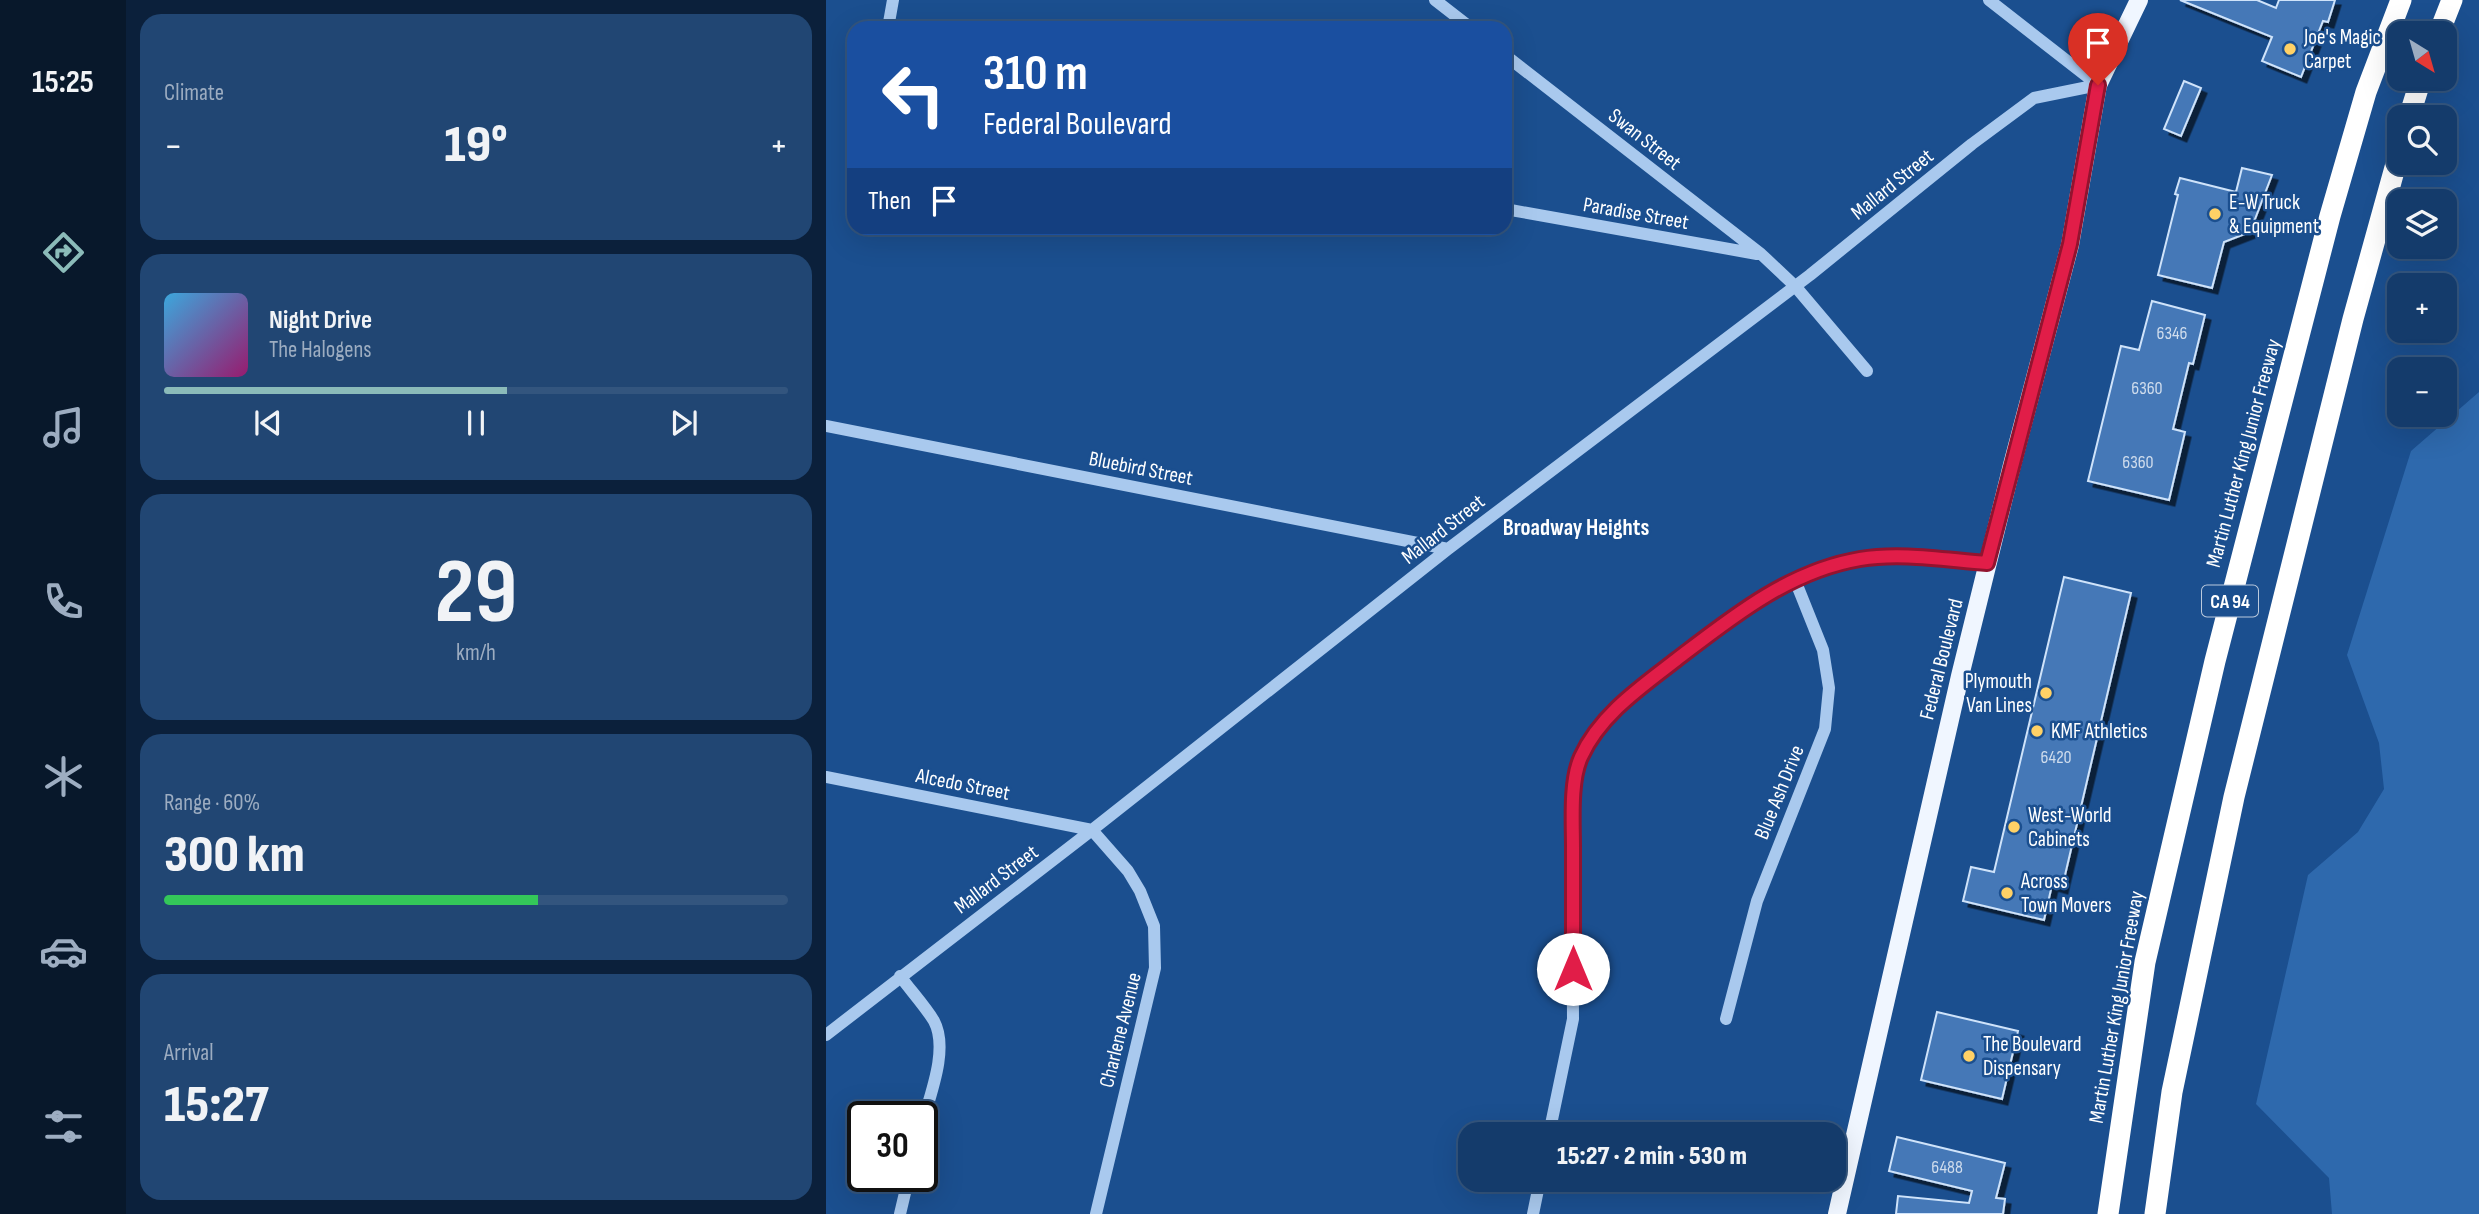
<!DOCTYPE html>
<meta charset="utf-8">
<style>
body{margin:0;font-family:"Sofia Sans Condensed",sans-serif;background:#214673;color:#f1f3f6;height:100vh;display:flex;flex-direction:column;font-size:26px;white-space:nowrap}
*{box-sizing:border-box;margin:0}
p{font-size:23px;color:#9dadc1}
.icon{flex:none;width:38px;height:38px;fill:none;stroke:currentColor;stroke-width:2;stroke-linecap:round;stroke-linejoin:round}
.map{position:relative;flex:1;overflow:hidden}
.panel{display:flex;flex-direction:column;gap:14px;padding:14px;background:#0b203b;width:700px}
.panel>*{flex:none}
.hud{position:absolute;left:21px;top:21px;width:665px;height:214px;border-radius:21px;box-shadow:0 7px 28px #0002,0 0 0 2px #33557e;background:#1a4fa0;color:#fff;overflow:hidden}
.needle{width:46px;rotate:143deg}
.buttons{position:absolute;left:1561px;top:21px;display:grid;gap:14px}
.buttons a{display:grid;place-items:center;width:70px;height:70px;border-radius:14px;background:#143b6b;box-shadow:0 7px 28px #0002,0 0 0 2px #33557e;font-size:35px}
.speed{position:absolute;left:21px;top:1101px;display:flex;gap:14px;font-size:35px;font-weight:700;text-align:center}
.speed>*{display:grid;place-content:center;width:91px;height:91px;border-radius:50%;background:#143b6b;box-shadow:0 7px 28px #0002,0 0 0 2px #33557e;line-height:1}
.speed .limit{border:4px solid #111;border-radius:10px;background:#fff;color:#111}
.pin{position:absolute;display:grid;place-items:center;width:60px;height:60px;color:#fff;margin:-72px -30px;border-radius:50% 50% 50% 0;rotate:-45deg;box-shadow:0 0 7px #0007}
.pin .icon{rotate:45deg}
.me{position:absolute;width:77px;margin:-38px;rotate:0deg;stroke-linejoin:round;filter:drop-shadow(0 0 5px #0008)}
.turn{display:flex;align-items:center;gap:24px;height:147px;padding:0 21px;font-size:32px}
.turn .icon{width:91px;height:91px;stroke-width:2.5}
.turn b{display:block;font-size:49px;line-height:60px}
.then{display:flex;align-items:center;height:66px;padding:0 21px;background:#0003;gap:14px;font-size:26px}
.big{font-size:52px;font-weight:800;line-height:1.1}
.panel .widget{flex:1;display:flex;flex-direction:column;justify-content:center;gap:10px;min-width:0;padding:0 24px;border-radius:21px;background:#214673}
.panel .dial{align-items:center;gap:0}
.dial b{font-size:91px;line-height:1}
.song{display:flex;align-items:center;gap:21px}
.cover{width:84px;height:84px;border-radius:10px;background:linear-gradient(135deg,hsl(200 70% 55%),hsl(320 70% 35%))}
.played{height:7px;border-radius:4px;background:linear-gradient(90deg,#8bbbb9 55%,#33557e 55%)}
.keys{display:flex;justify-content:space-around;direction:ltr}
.heat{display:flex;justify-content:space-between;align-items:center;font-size:38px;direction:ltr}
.charge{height:10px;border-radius:5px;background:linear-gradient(90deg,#34c759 60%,#33557e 0)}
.trip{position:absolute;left:632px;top:1122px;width:388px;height:70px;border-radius:21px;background:#143b6b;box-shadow:0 7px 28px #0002,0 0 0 2px #33557e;font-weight:800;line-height:70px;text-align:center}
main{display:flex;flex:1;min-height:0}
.tabs{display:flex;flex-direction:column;width:126px;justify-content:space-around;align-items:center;background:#08182b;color:#9dadc1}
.tabs .icon{width:49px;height:49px}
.tabs .active{color:#8bbbb9}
.tabs b{font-size:32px;color:#f1f3f6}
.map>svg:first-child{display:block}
.green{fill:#2e69ad}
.building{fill:#4478b7;stroke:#cfe3fa;stroke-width:2;filter:url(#shadow)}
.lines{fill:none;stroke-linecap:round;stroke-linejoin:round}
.minor{stroke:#a9c9ee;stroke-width:12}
.major{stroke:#f0f6ff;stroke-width:18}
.highway{stroke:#fff;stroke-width:21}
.route-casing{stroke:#92132f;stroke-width:18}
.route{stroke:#e11d48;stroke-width:12}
.poi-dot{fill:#ffd166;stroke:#1b4f8f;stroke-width:2.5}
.labels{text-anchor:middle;stroke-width:5;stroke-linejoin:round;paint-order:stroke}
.number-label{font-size:18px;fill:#d0dded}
.shield{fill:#1b4f8f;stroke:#bbcadd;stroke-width:2}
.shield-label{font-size:19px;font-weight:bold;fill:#fff}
.poi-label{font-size:21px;fill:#fff;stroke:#1b4f8f;text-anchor:start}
.street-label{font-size:21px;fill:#fff;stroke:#1b4f8f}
.neighbourhood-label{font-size:23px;font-weight:bold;fill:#fff;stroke:#1b4f8f}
</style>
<main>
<nav class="tabs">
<b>15:25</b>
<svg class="icon active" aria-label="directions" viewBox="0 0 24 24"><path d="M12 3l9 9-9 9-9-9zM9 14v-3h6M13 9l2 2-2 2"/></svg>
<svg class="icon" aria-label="music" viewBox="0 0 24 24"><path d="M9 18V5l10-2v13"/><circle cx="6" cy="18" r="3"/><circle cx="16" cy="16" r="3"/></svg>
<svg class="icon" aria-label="phone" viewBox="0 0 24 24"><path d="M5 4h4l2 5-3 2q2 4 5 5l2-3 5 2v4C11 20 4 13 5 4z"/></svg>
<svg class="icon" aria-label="climate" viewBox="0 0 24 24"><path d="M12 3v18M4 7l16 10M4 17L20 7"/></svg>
<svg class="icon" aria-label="car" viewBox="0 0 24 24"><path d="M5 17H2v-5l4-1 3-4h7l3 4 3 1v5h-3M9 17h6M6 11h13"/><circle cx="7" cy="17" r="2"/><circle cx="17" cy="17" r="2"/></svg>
<svg class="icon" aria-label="filters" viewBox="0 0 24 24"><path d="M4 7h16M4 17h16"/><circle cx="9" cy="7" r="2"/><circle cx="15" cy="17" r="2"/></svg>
</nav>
<section class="panel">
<div class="widget"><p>Climate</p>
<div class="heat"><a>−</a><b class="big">19°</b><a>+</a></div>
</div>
<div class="widget">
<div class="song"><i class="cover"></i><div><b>Night Drive</b><p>The Halogens</p></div></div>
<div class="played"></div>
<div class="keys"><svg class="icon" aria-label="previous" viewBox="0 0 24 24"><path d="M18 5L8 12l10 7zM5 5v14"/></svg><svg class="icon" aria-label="pause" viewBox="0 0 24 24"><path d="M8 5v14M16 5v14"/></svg><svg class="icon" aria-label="next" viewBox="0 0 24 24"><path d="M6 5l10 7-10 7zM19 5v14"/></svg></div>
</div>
<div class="widget dial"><b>29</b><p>km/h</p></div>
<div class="widget"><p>Range · 60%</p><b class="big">300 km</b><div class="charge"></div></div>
<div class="widget"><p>Arrival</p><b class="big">15:27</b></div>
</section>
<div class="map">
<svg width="1653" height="1214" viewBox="0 0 1653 1214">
<defs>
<filter id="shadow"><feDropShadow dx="5.5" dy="5.5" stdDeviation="0" flood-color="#0009"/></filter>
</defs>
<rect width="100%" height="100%" fill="#1b4f8f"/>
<path class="green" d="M1653,392v822h-147l-3,-36 -73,-74 52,-229 50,-43 26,-43 -5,-46 -32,-88 64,-204z"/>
<path class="building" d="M1354,0h77l19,8 3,-8h56l-7,22 -5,-1 -22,56 -39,-16 10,-24z
M1358,81l17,7 -20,48 -17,-7z
M1416,168l30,7 -22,57 -26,10 -12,46 -54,-13 20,-80 -3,-1 5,-16 56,14z
M1326,301l53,14 -12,49 -4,-1 -16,66 12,3 -16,68 -81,-19 33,-135 18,4z
M1238,577l67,16 -69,295 -10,-3 -8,35 -81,-19 8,-34 23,5z
M1111,1012l81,19 -16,68 -81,-19z
M1071,1137l108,26 -9,35 9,1 -2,15h-107l2,-18 71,7 3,-12 -83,-20z"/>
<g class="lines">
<path class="minor" d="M609,0l36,28
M1163,0l109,85
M62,28l5,-28
M679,55l256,199 34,32 72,85
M679,209l252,45
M0,426l622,123
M0,777l266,53 36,41 12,20 14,35 1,42 -59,246
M74,976c11,15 25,30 34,45 15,28 -4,74 -12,103
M900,1019l31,-118 68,-172 4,-41 -6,-38 -28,-70
M0,1035l266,-205 356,-281 362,-274 162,-131 62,-46 64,-13
M723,1134l24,-115 -1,-213 8,-47 22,-35 32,-32 101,-78 60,-34 44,-16 24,-6 48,-1 76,6
M74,1214l9,-38
M707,1214l7,-34"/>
<path class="major" d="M1011,1214l123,-538 52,-211 58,-220 28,-160 41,-85"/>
<path class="highway" d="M1613,33l13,-33
M1583,117l12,-38
M1282,1214l37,-252 70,-301 115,-445 36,-124 35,-92
M1329,1214l17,-122 62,-295 119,-478 46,-166"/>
</g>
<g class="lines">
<defs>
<path id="route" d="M747,969c0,-41 0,-82 0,-122 0,-26 -3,-66 8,-90 19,-42 60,-70 95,-97 56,-43 113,-89 184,-101 41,-7 86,1 127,4l83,-319 28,-159"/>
</defs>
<use href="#route" class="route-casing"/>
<use href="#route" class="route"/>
</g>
<g class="poi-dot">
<circle cx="1464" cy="49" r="7"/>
<circle cx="1389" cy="214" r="7"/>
<circle cx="1220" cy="693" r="7"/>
<circle cx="1211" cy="731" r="7"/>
<circle cx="1188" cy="827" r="7"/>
<circle cx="1181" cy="893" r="7"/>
<circle cx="1143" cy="1056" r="7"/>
</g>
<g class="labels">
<g class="number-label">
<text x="1346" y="339">6346</text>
<text x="1321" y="394">6360</text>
<text x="1312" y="468">6360</text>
<text x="1230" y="763">6420</text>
<text x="1121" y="1173">6488</text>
</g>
<rect class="shield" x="1376" y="585.5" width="56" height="31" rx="5"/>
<g class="shield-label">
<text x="1404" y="608">CA 94</text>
</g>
<g class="poi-label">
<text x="1478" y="44">Joe's Magic<tspan x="1478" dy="24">Carpet</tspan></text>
<text x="1403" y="209">E-W Truck<tspan x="1403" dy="24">&amp; Equipment</tspan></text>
<text x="1206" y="688" text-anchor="end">Plymouth<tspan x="1206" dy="24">Van Lines</tspan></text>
<text x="1225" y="738">KMF Athletics</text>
<text x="1202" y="822">West-World<tspan x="1202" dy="24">Cabinets</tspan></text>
<text x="1195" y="888">Across<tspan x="1195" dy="24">Town Movers</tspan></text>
<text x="1157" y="1051">The Boulevard<tspan x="1157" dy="24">Dispensary</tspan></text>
</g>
<g class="street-label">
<text transform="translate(819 139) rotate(38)" y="7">Swan Street</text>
<text transform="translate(1066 184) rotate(-39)" y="7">Mallard Street</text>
<text transform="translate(810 213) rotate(10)" y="7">Paradise Street</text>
<text transform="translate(1417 453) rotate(-75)" y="7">Martin Luther King Junior Freeway</text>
<text transform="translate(315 468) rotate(11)" y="7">Bluebird Street</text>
<text transform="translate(617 529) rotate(-38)" y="7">Mallard Street</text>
<text transform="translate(1115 659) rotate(-76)" y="7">Federal Boulevard</text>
<text transform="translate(137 784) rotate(11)" y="7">Alcedo Street</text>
<text transform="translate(953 792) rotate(-68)" y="7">Blue Ash Drive</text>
<text transform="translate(170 879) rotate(-37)" y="7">Mallard Street</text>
<text transform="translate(1290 1007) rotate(-80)" y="7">Martin Luther King Junior Freeway</text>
<text transform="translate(294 1030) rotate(-76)" y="7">Charlene Avenue</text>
</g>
<g class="neighbourhood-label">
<text x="750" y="535">Broadway Heights</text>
</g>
</g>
</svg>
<div class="buttons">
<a><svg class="needle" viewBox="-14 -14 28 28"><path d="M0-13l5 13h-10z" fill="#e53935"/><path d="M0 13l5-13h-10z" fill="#9dadc1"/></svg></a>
<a><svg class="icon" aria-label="search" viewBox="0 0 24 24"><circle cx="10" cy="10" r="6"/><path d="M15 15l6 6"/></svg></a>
<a><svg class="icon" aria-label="layers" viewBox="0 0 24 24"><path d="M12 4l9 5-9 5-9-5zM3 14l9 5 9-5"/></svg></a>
<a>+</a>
<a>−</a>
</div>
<div class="speed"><div class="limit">30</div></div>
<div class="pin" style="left:1272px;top:85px;background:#d93025"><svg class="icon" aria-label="arrive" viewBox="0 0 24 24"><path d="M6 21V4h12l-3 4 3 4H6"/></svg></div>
<svg class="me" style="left:747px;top:969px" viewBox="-20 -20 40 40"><circle r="19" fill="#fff"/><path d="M0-13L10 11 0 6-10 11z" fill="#e11d48"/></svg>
<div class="trip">15:27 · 2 min · 530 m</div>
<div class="hud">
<div class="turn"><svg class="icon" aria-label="left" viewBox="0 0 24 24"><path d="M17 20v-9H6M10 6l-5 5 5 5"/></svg><div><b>310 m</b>Federal Boulevard</div></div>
<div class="then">Then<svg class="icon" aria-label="arrive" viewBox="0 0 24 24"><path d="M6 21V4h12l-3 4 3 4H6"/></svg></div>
</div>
</div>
</main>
